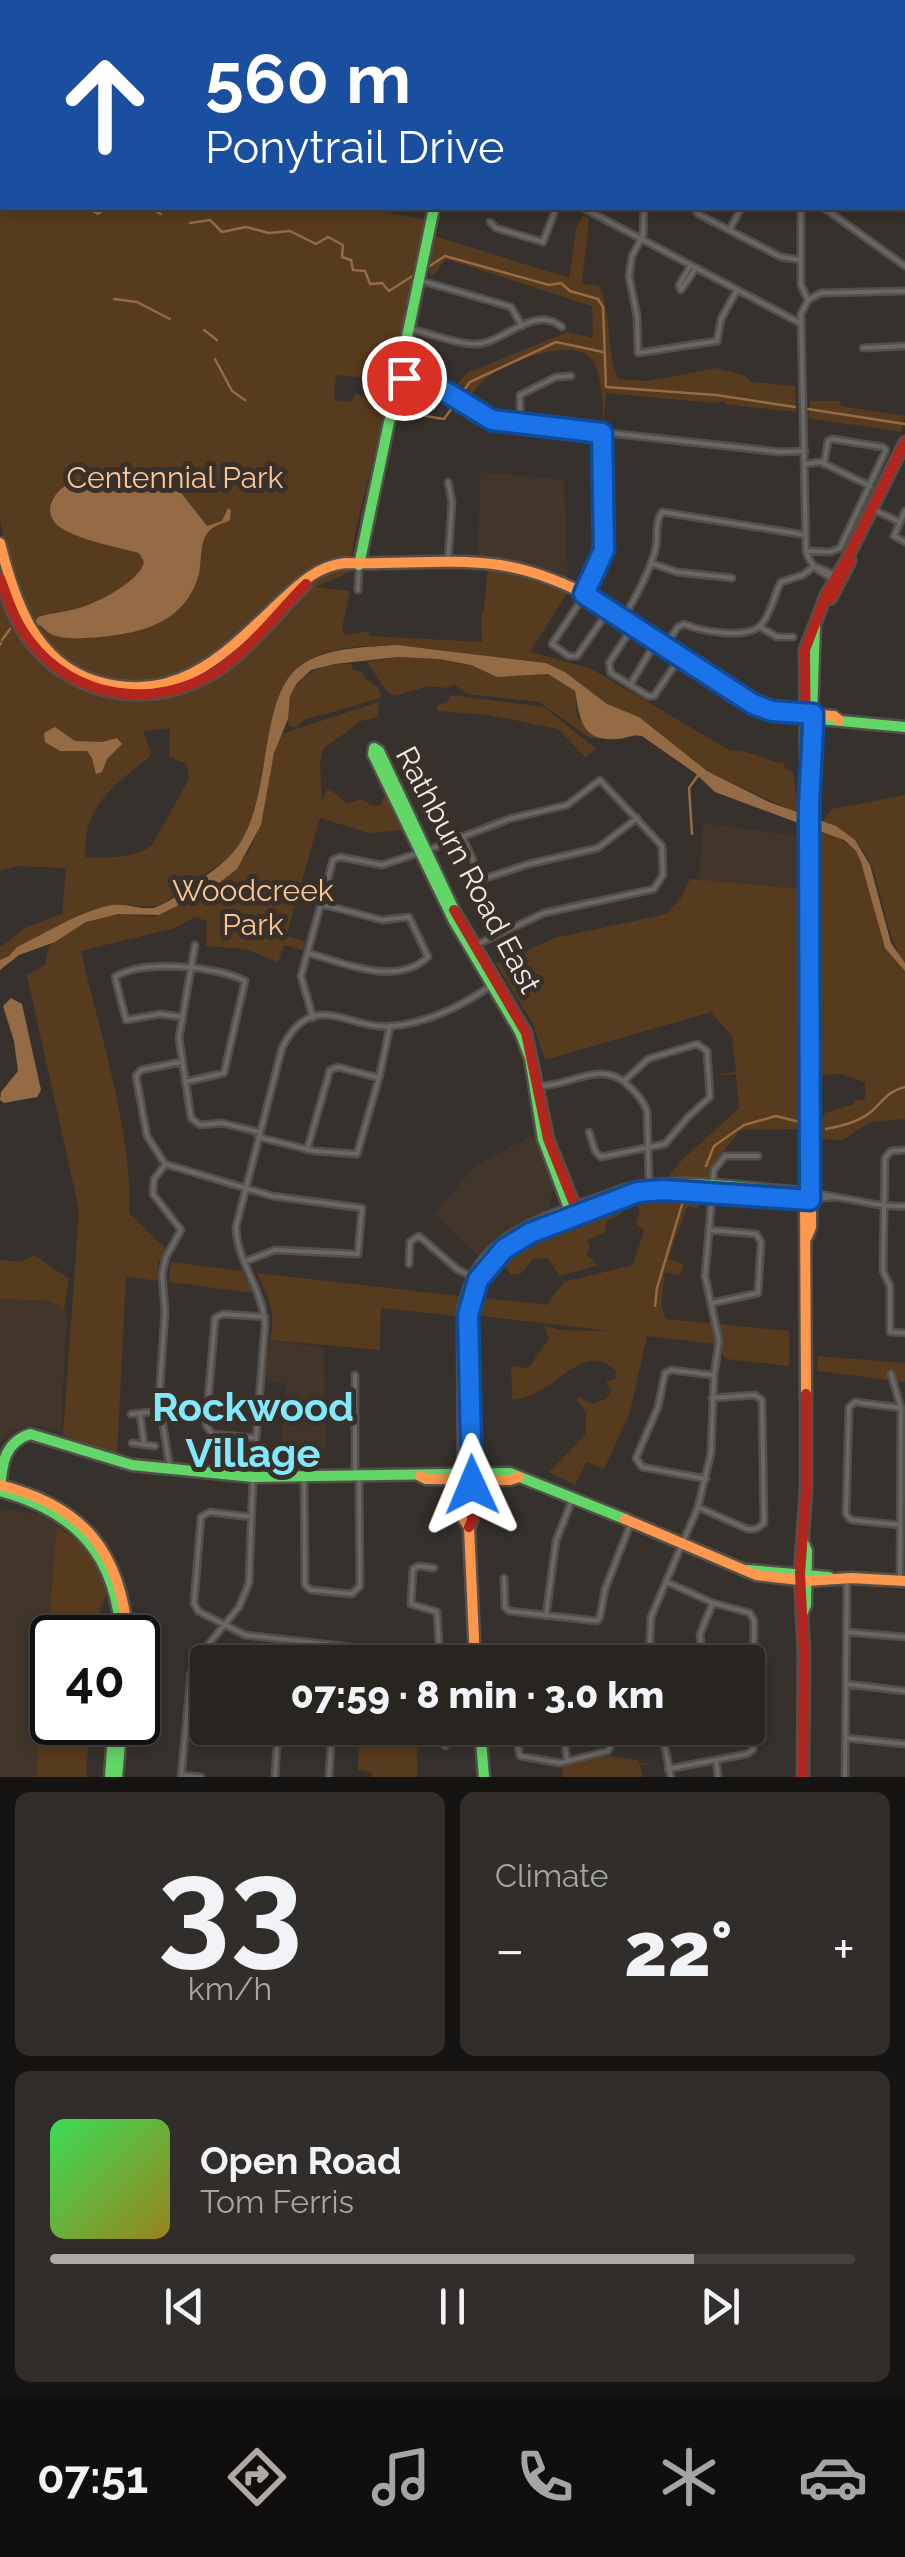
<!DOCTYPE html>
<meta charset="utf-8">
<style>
body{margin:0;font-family:Raleway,sans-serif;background:#302d2a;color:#f1f3f6;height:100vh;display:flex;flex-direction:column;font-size:38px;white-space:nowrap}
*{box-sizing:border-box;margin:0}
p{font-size:32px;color:#a5a5a5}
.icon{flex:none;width:55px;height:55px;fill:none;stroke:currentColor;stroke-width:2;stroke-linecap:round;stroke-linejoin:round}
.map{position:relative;height:1777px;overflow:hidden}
.panel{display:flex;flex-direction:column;gap:15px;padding:15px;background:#161412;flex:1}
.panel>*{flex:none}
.guide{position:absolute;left:0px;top:0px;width:905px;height:210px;box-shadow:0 5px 15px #0003,0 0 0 2px #44423f;background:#1a4fa0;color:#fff;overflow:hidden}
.speed{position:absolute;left:30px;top:1615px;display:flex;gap:20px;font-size:50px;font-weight:700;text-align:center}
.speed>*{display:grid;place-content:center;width:130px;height:130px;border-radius:50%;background:#282521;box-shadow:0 5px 15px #0003,0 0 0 2px #44423f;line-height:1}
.speed .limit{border:5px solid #111;border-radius:15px;background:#fff;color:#111}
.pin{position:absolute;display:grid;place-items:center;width:85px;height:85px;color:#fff;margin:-42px;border:5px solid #fff;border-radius:50%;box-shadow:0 2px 10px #0007}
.me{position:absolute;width:110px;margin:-55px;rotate:359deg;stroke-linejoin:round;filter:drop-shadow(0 0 8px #0008)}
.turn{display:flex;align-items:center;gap:35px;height:210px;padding:0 40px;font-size:45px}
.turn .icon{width:130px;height:130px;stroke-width:2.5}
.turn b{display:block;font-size:70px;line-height:85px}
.big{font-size:75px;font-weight:800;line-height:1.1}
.panel .tile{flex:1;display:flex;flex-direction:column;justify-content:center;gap:15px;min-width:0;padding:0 35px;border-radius:15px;background:#302d2a}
.panel .dial{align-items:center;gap:0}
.dial b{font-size:130px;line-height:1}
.song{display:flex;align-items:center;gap:30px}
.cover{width:120px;height:120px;border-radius:15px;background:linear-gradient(135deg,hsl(130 70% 55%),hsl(50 70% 35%))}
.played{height:10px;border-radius:5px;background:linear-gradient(90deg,#afa9a4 80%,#44423f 80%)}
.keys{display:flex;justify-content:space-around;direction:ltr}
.heat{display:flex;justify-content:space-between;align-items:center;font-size:55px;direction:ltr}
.panel .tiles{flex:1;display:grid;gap:15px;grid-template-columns:1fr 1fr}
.tile:last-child{grid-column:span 2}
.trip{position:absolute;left:190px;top:1645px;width:575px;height:100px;border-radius:10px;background:#282521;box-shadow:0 5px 15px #0003,0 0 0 2px #44423f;font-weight:800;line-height:100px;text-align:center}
.tab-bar{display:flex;height:160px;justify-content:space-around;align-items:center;background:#100f0d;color:#a5a5a5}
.tab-bar .icon{width:70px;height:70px}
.tab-bar .selected{color:#afa9a4}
.tab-bar b{font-size:45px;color:#f1f3f6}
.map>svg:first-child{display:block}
.built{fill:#42362a}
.green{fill:#573b1e;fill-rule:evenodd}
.water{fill:#946b45}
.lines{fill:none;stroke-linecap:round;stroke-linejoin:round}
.stream{stroke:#946b45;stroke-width:2.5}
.street-casing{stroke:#534f4a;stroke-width:9}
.fast-casing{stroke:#534f4a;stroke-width:15}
.slow-casing{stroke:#534f4a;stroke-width:15}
.jam-casing{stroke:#534f4a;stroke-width:15}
.street{stroke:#696764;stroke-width:4}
.fast{stroke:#63d668;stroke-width:10}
.slow{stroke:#ff974d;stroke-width:10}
.jam{stroke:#b3261e;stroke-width:10}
.route-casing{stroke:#114b97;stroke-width:25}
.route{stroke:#1a73e8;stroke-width:18}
.labels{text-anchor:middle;stroke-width:10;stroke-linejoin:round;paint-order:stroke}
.park-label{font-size:30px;fill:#fbc695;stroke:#393029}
.street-label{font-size:30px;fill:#f0eae5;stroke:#393029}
.district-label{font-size:40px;font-weight:bold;fill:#82e8fe;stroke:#393029}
</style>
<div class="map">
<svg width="905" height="1777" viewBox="0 0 905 1777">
<rect width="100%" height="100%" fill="#36312c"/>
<path class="built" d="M480,472l84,8 4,97 -46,-15 -44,-7z
M703,823l94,13 5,53 -103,-9z
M534,1134l19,54 -3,16 -4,7 -44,23 -23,22 -45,-42 40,-47z
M0,1299l51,2 9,3 7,8 -6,119 -20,-5 -19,1 -11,4 -11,12z
M269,1340l55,8 2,102h-46l6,-66 -21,-3z
M0,1508l46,7 11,11 -21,251h-36z"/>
<path class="green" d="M0,0l378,2h-376v206h364l60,12 -35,161 -55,-6 -2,25 18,2 3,-8 32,8 -33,136 -4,34 -34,15 34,4 -8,37 3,7 23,-4 2,5 112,6 -1,-30 3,-1 4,-44 47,10 34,13 -39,62 60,16 139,82c23,0 38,12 55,13l1,5 8,4 6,42 -92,-43 -68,-54 -32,-13 -41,-32 -20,-9c-24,-4 -45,-5 -69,-8 -47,-7 -143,-22 -180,14 -22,21 -27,58 -32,86 -7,37 -9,71 -34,101l-71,50h-52l-91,41 -7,9 -10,4v-13l27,-20 35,-13 4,-46 -49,-2 -17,5v-285c15,46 40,85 88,104 17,7 38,6 53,9l-7,-15c-14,0 -27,-4 -39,-8 -72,-25 -81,-89 -95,-155zM170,728l-1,29 18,7 2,15 -37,66c-14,13 -49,14 -67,12 -2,-50 28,-72 65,-100l1,-5 -8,-21z
M583,215l6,3 -7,66 17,2c14,30 6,64 19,93l30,2 69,-13 28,8 6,6 44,4 1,26 -71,-8v-3l-12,2 -107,-10 -3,34c0,-19 0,-55 -13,-69 -19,-21 -82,4 -102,19 -6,4 -11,11 -16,17l-10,-10 -7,3 12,-14 101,-41 25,6 -1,-32 -146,-47 -14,18 -3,-4 6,-37 134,42 7,-48z
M810,401h30l1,5 64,10 -4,16 -92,-14z
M398,657l41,2 32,6 26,12 51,-3 27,17 2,26 28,22 -15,-1 -51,-36 -72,-8 -12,-9 -11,3 -15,-2 -35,10 -8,-6 -19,-28z
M336,664h15l2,6 9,2 4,7 12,8 3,11 -77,22 -10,8 -5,-2c-7,-36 12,-55 47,-62z
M451,695l93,12 52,42 -11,8 -27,-28 -69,-14 -51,-4 -1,-6 9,-2z
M379,702l-1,15 -17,4 -38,28 -3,15 2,37 6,-13 19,15 15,-4 8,6 10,1 6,-13 19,37 -36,3 -49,-15 -34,118 19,5 -2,9 -19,-5 -6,17 -33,-13 -39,-3 1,-25 -12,-4 -20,11 -94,23c17,75 53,187 48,262l37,36 -8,14 -1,18 -31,-5 -9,180 -54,-21 16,-225 -52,-235 18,-10 4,-19c21,-14 42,-30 68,-32 13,-1 27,4 39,2 11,-3 22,-13 34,-18 89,-41 62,-88 91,-164z
M905,795v168c-26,-35 -20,-90 -48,-120 -9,-9 -24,-15 -35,-21l10,-13z
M817,829l21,8 18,14 10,24 17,68 22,28v148l-35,3 -27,18 -22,-1 1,-19 3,-7 29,-9v-4h11v-18l-25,-8 -21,1z
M690,879l112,10 3,215 -4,25 -61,1 -27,35 -3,15 -42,-3 14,-17 57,-52 -3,-34 -24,2 24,-4 -4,-36 -21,-24 -166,48 -12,-36 -37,-60 59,-26 111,-24 15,-16z
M663,1195l36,4v9l-12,-1 -19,52 16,5 -4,11 -15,-3 -4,33 5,14 123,12v35l-63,-7 -12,-15 -67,-8 -17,76 -26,57 -18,-7 -11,23 -26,-13 37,-38v-21l-9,-13 2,-3 13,7 14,-5 6,-8 -6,-9 9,-3 1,-8c-33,-34 -60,26 -104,29l-1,-34 17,2 21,-29 -5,-14 15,5 51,1 -136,-16 4,-18 69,8 17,-23 69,-17 11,-35 -8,-6 4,-14 -7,-11z
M626,1202l-6,12 -14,8 -1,11 -18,7 3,7 -4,7 12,11 -39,11 -11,-18 -15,1 -11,14 -11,2 -10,-15 21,-17z
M34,1255l35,24 -5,30 -13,-8 -51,-2v-39l21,2z
M171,1262l71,9 11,22 -84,-11z
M257,1273l202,23 -4,20 -74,-8 -1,42 -111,-10c9,-26 -1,-43 -12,-67z
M818,1356l87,7v19l-88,-11z
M57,1526l27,20 26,38 -12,33 -2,20 -44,1v84l38,1 -4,54h-50z
M359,1728h58v49h-45v-4l-14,-3z
M609,1756l29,4 1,4 23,-3 -22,4 3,12h-80l-1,-11z"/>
<path class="water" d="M118,474l57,11 32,41 15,-5 6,-13 3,2 -1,10c-6,4 -14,4 -20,10 -11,10 -8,30 -11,44 -13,48 -56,59 -99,63 -13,1 -35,3 -47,-2 -9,-4 -9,-10 -19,-11l4,-7c12,-4 21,-4 33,-7 20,-3 69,-28 73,-48l-5,-9c-22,-6 -65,-14 -82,-28 -5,-5 -9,-14 -6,-21 10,-28 43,-27 67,-30z
M397,645l149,18 19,9 42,32 32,13 68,54 62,31 67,24 19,14 15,25 21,78 14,20v8l-20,-23 -24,-86 -5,-11 -12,-11 -129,-48 -20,-19 -53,-37c-10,-2 -14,2 -24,3 -37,3 -38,-20 -43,-48l-27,-17 -51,3 -26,-12 -32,-6 -41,-2 -63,7 -24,6 -14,13 -7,13 -2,23 -14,34 -13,72 -24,44 -26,20 -52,26 -41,-1 -32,8 -31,20 -36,13 -19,15v-10l9,-4 8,-9c29,-14 60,-34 90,-41 16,-4 31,4 46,2 15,-3 64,-39 76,-51 49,-48 23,-165 77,-195 26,-15 62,-15 91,-17z
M55,727l20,14 27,1 15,-4 5,6 -15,15 -5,13 -6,2 -4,-16 -5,-7h-27l-15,-9 -1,-9z
M11,998l11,6 19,86 -4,7 -33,6 -4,-3 1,-8 17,-21 -4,-30 -11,-35z"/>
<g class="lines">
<path class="stream" d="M0,206h2
M70,208h13
M87,208l11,6 8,-6
M150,208l11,6
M190,223l20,-3 12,12 24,-5 23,6 21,-2 26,13 12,-7 15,8 -1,12 9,3 2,10 12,1 5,13 12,-1 7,8 25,-16
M428,267l17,-11 104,29 12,-2 9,8 28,8 5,8 3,80 110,8 79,12
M114,299l23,3 33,17
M204,330l13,10
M215,359l17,32 13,9
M461,394l9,-12 86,-40 47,10
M808,409l97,15
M407,413l37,6 11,-15
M2,640l8,-11
M0,645l1,-2
M692,834l-3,-46 10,-14
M826,1129c16,-3 33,-7 46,-18 12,-11 16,-20 33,-24
M706,1166l8,-20 30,-21 32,-9 23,6
M655,1306l2,-18 26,-87"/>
<defs>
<path id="street" d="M380,0l5,2
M637,0l4,2
M713,0l3,2
M795,0l3,2
M880,0l3,2
M766,2l2,-2
M902,16l3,2
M902,75l3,2
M902,198l3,2
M583,208l217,115
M644,208l-1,27 -11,21 -3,20 8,40 1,37 79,-12 4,-22 16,-29
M694,208l4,6 83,43 20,3
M801,208v77l7,15
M824,208l81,58
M490,222l6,6 47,14 13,-34
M730,229l11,-21
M691,265l-12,20 2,5 15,-22
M422,281l89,26 11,19
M410,329c20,4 43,14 63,15 29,2 60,-41 89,-17
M863,348l42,-2
M402,377l39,12 50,31 290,32 24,-1
M520,424v-29l36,-18 15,-1
M602,433l3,117 -23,49 -30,45 17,12h8l32,-46
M805,464l16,-2 49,24
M872,509l26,12
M905,511l-11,25 11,6
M806,551l24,1 10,-4 46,-98 -3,-3 -51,-8 -4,2 -4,23
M448,562l4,-60 -4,-20
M651,563l26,9 55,6
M814,566l23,10
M836,580c-15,-7 -26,-13 -30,-29l-5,-237 7,-14 13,-7 84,-2
M358,590l1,-25
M624,617c12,-21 24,-42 31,-66 4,-13 -1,-28 7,-39l144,23
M634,625l-25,38 2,10 37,23h6l27,-40
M760,627l17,10h16
M666,644l12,-17 6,-3c16,7 63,16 77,1 10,-11 13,-30 20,-43l22,-7 11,-9
M630,685l27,-45
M462,836l16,35 8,7 43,-14 69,-16 39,-30
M428,850l81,-31 58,-14 33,-25 62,66 1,29 -9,14 -110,24 -70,33
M195,945l-16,93 12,80 9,7 22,-2 37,9
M308,953c36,10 88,34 120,4l-19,-40 -27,3 -61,-16
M182,1017l-22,-3 -34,6 -11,-43c28,-18 102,-11 130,4l-21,92 -39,9
M313,1018l-12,-42 32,-116 7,-3 42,8 37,-12
M181,1062l-40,8 -5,6 11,60 18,28 107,32 90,12 -4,46 -83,-4 -31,12
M538,1086c32,1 63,-28 91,0 8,8 14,14 18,25l2,72
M589,1132l6,19 6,6 64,-13 23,-27 22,-20 -3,-46 -10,-7 -49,15 -24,22
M258,1137l56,14 43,3 22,-76 11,-52
M307,1150l23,-80 8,-3 41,11
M905,1150l-14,1 -6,7 -2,113 7,15v46l15,1
M165,1165l-11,14 -1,15 28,36 -15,27 -4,17 3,38 -6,88 11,69
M712,1187l2,-17 11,-14h33
M811,1194c32,1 63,14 94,12
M810,1199l25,-2
M709,1230l47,4 5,8 -3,51 -46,10
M409,1264l1,-22 9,-6 38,33 17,9
M891,1374l10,34 -1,172
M355,1375v97
M131,1414l30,-3
M140,1414l4,30
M256,1438l-44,-4 -6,-9 9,-107 8,-4 42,3
M132,1443l23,3
M304,1478l1,107 6,5 41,4 8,-8 -1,-109
M706,1479l-64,-12 -6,-9 22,-51 7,-34 6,-3 41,5
M698,1507l49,22h9l8,-6 -2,-123 -7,-5 -43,3
M251,1517l-41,-5 -9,5 -7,86 4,8 47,24 238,27
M900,1525l-49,-5 -5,-6 3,-107 6,-5 46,6
M434,1568l-15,-2 -6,3 -2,35 26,8 3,50
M504,1578l1,29 4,4 88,10 3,-4 5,-28 26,-66
M667,1582l46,21 37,10 4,8 -1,129 -6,4 -79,15
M546,1616l10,-75 16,-41
M846,1632l59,5
M332,1662l1,-15
M649,1662l2,-45 47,-110 13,-54 3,-77 5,-35 -14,-65 7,-80
M703,1662l-3,-28 12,-29
M194,1665l14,6
M846,1684l59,7
M186,1726l38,5
M444,1728l1,18
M514,1728l6,28 40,7 48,-12 3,-6 -2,-17
M563,1728l4,33
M661,1728l10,49
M846,1738l59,6
M716,1760l2,17
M181,1775l20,2
M181,1777l10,-104 12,-22 36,-44 10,-24 4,-106 12,-152c-2,-36 -28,-62 -29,-98l46,-179c31,-62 67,-17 110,-22 36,-3 70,-20 100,-41
M275,1777l3,-49
M329,1777l3,-49
M845,1777l2,-199"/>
<path id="fast" d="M359,565l75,-357
M717,680l60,35 128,12
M454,910l-75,-159 -5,-3 -1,6 81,167 66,111 10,26 13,81 29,77
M811,936l-2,-130 6,-180
M620,1192c45,-17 135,-2 185,1
M0,1489c2,-25 4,-46 30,-55l102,31 121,12 257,-4 115,46
M0,1491c78,21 117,66 121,147
M748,1570l81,7
M803,1612l3,-7 1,-54 -3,-7
M480,1728l4,49
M110,1777l4,-55
M117,1777l5,-55"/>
<path id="slow" d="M0,543c14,56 34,119 96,138 82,25 130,-28 185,-80 19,-18 37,-35 64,-38 51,2 104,-5 155,2 82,13 150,69 217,115
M772,711l62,5 5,4
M807,1237l4,-10v-51l-3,-7
M806,1394l-1,-195 6,-263
M420,1476l6,3 84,1 9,-3
M0,1485c84,21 121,67 128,153
M625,1519l131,56 51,6 44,-3 54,3
M475,1662l-6,-135 -5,-7 -1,-210c3,-10 5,-21 10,-31 25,-54 97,-67 147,-87"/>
<path id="jam" d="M532,0l8,2
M490,2l1,-2
M498,2l1,-2
M902,139l3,-1
M0,578c8,22 15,44 30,63 45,59 126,69 187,30 35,-23 60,-58 89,-87
M826,600l5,-2 19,-37 -1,-6 56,-113
M810,768l-4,-8 -1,-110 21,-55 23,-40
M454,910l72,123 22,106 30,75
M469,1527l3,-6 -4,-206 11,-35 17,-24 28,-20 114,-44 25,-2 142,9
M803,1777l1,-124 -4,-79 6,-82v-98"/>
</defs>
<use href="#street" class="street-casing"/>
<use href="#fast" class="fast-casing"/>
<use href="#slow" class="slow-casing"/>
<use href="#jam" class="jam-casing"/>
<use href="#street" class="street"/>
<use href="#fast" class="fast"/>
<use href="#slow" class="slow"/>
<use href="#jam" class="jam"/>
</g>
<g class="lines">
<defs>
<path id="route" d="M404,378l37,11 51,31 110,13 2,117 -20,44 169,110 19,7 41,3c0,32 -3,61 -4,92l1,394 -147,-10 -25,2 -108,41 -26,16 -26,31 -10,35 4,170"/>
</defs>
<use href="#route" class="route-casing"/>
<use href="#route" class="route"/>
</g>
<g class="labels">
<g class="park-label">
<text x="175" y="488">Centennial Park</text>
<text x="253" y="901">Woodcreek<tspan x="253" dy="34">Park</tspan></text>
</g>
<g class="street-label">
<text transform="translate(468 870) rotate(62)" y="10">Rathburn Road East</text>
</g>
<g class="district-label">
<text x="253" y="1421">Rockwood<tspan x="253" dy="46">Village</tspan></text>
</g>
</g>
</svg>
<div class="speed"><div class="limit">40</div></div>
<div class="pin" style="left:404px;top:378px;background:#d93025"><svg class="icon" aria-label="arrive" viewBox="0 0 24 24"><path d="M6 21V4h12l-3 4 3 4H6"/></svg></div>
<svg class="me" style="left:472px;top:1485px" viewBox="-20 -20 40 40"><path d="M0-17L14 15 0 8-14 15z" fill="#1a73e8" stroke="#fff" stroke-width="4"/></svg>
<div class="trip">07:59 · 8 min · 3.0 km</div>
<div class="guide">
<div class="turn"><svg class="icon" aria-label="ahead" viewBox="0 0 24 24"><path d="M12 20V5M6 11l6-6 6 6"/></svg><div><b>560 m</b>Ponytrail Drive</div></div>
</div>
</div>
<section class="panel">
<div class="tiles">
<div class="tile dial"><b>33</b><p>km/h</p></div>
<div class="tile"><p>Climate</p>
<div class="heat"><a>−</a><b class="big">22°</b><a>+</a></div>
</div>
<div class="tile">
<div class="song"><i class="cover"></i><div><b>Open Road</b><p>Tom Ferris</p></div></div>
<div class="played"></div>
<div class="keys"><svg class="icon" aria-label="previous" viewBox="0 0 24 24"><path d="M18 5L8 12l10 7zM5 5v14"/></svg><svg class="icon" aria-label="pause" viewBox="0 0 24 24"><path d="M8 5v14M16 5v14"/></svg><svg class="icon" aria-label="next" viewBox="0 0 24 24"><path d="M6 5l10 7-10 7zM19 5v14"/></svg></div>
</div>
</div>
</section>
<nav class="tab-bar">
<b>07:51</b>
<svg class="icon selected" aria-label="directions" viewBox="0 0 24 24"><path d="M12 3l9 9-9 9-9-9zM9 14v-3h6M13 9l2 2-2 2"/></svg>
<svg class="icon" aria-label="music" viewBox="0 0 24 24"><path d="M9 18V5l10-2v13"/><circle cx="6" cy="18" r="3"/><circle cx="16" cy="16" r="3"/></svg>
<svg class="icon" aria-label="phone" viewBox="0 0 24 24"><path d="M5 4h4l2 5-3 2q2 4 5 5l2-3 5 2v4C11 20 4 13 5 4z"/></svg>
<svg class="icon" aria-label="climate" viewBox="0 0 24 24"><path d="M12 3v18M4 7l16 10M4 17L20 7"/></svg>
<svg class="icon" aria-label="car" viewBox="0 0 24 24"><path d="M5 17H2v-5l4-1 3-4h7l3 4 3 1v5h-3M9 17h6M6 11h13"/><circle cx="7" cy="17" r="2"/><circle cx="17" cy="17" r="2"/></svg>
</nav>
